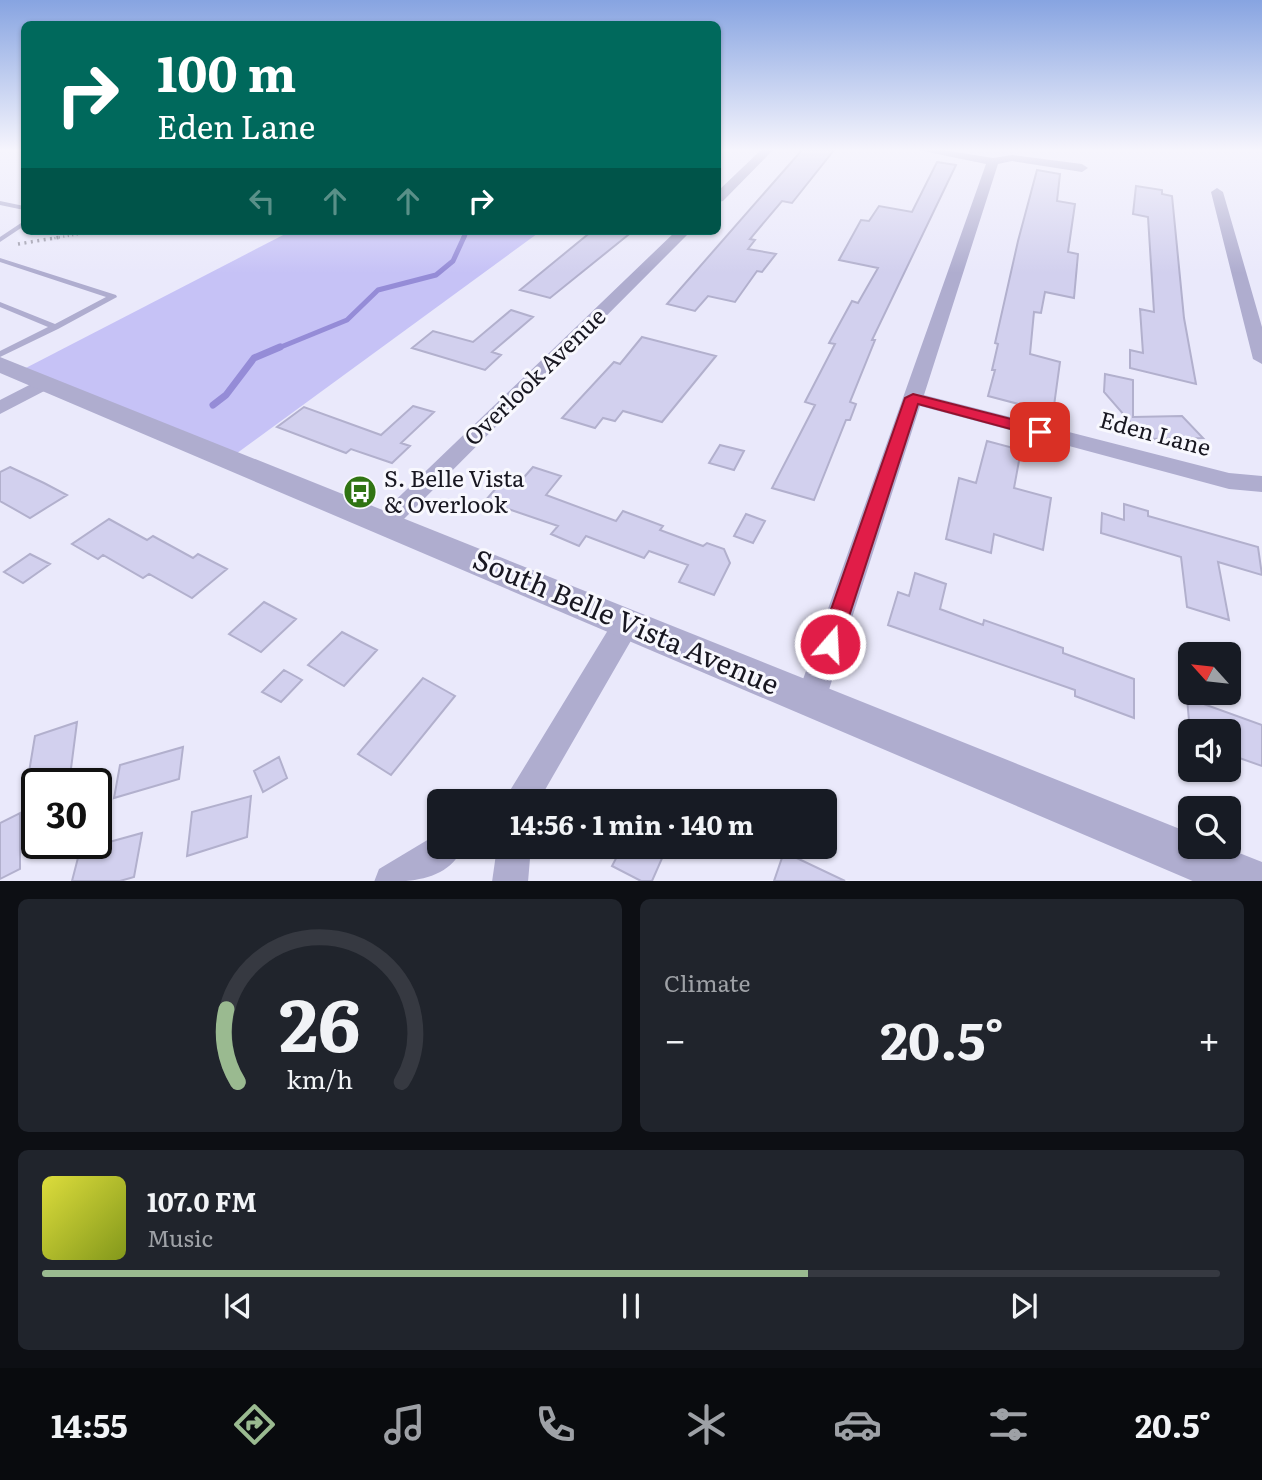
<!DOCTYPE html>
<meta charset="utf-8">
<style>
body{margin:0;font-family:Literata,serif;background:#20242c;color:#f1f3f6;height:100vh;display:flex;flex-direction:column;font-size:26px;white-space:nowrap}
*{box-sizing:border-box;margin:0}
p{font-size:23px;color:#9ea1a6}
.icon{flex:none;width:38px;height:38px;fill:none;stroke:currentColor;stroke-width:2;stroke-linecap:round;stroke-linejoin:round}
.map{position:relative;height:881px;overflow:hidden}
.side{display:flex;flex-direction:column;gap:18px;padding:18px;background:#0d0f14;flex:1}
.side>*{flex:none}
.hud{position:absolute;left:21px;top:21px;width:700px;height:214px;border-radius:10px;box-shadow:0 2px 5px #0004;background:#00695c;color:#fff;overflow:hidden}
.needle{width:46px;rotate:297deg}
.controls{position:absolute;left:1178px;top:642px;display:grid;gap:14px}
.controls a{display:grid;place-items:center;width:63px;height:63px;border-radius:10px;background:#171b24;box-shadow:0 2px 5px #0004;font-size:35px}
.speed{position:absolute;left:21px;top:768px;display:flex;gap:14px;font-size:35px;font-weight:700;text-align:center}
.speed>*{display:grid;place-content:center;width:91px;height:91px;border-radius:50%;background:#171b24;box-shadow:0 2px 5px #0004;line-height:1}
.speed .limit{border:4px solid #111;border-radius:10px;background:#fff;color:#111}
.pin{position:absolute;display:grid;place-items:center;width:60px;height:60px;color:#fff;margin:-30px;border-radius:14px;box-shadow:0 4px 10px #0006}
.me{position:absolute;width:77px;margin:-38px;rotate:19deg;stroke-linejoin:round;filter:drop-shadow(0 0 5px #0008)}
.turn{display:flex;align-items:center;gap:24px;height:147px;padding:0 21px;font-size:32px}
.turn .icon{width:91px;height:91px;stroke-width:2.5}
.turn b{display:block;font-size:49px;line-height:60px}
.lanes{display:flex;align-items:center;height:66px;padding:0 21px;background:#0003;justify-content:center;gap:35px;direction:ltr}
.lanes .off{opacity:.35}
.big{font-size:52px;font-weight:700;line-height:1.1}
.side .tile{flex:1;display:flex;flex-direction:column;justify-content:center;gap:10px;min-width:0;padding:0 24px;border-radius:10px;background:#20242c}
.side .dial{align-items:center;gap:0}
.dial svg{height:182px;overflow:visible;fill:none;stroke:#363941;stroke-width:7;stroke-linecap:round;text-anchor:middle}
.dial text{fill:#f1f3f6;stroke:none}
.song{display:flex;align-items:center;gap:21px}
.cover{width:84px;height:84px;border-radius:10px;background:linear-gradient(135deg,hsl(60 70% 55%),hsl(70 70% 35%))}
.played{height:7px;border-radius:4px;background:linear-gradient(90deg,#9aba90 65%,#363941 65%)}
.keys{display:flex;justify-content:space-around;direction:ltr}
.heat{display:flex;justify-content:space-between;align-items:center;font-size:38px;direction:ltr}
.side .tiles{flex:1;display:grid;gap:18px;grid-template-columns:1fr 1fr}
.tile:last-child{grid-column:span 2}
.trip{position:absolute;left:427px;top:789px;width:410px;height:70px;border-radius:10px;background:#171b24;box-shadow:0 2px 5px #0004;font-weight:700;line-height:70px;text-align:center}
.dock{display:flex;height:112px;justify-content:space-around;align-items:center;background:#090b0e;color:#9ea1a6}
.dock .icon{width:49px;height:49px}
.dock .on{color:#9aba90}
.dock b{font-size:32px;color:#f1f3f6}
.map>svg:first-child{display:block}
.green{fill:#c6c2f6}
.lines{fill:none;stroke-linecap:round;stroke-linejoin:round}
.stream-far2{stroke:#958cd7;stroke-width:4.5}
.stream-far1{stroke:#958cd7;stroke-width:5}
.stream{stroke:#958cd7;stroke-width:7}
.building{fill:#d2d0ee;stroke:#b2b0cd;stroke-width:2}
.path-far1{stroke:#9c9baa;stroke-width:2.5;stroke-dasharray:1 3.5;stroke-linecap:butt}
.path{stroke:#9c9baa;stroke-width:3.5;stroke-dasharray:2 4.5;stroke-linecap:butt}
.service{fill:#afadcf;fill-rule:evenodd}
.minor{fill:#afadcf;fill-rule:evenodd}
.tertiary{fill:#afadcf;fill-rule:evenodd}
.route{fill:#e11d48;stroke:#92132f;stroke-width:2}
.labels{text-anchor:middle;stroke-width:6;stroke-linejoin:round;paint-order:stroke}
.street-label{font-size:23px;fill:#181721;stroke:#f8f8fe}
.poi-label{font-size:23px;fill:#181721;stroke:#f8f8fe;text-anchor:start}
.near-street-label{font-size:28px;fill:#181721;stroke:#f8f8fe}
</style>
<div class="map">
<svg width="1262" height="882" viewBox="0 0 1262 882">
<rect width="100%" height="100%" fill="#eae9fb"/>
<path class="green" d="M291,231h250l-312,228 -211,-87z"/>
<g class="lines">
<path class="stream-far2" d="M463,239l4,-8"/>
<path class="stream-far1" d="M276,349l71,-29 31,-30 58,-15 17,-14 11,-24"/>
<path class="stream" d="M213,405l13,-10 28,-37 26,-11"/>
</g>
<path class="building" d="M802,150h32l-42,53 -10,-2 -32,38 5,1 -7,9 28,5 -14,18 -5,-1 -22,31 -27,-6 -13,15 -28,-7z
M937,162l19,3 -84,175h3l-25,62 6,2 -6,16h-4l-32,80 -42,-12 43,-83 -10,-3 30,-58 -6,-1 23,-42 6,2 20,-35 -39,-8 22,-40 8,1 10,-15 33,6z
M1037,170l23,4 -3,27 18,3 -7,48 10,2 -4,44 -29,-6 -4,21 -7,-1 -4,42 30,8 -7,51 -65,-17 7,-26h-3l6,-26 -3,-1 23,-102z
M1136,186l26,4v4l10,2 12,122 12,66 -66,-16v-18l13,3 -3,-44 14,3 -6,-95 -15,-3z
M592,231h41l-83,67 -30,-8z
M511,310l22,7 -41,35 9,3 -16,15 -73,-22 21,-17 40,11z
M642,337l74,19 -54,66 -39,-11 -8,10 -12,-3 -8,10 -33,-10 52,-56 6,2z
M1105,374l28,6v37l49,-1 21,22 -58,1 -41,-47z
M413,406l21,6 -33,31 9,3 -18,17 -41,-14 -5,4 -69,-26 27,-20 77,28z
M987,441l34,9 -7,38 37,10 -8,52 -49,-16 -3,19 -45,-14 13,-61 17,5z
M720,445l24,6 -10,19 -25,-7z
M10,467l34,16 23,12 -37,23 -30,-17v-29z
M533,467l28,9 -15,19 70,26 7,-10 40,15 -3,4 43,16 4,-3 17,6 6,14 -16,32 -35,-13 9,-17 -39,-14 -5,7 -58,-22 -7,10 -28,-12 7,-8 -73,-25 19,-22 14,5z
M1124,504l24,7v5l110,31 4,28 -44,-13 11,58 -42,-13 -6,-50 -80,-24 1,-20 22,7z
M746,514l19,7 -12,22 -19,-7z
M109,519l38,21 6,-4 40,22 5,-4 29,15 -35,29 -43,-24 -6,4 -40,-23 -5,4 -26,-15z
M30,554l20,10 -27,19 -19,-11z
M915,573l31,11 -6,25 43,16 1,-5 79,28v5l71,26v39l-59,-22v-6l-187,-65 10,-33 11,4z
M264,602l32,17 -35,33 -32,-18z
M342,632l35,18 -33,36 -36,-21z
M284,670l18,10 -21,22 -19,-10z
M423,678l32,18 -64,79 -33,-21z
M1187,698l75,27v41l-34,-12v-22h-38z
M77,722l-8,62h-42l8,-48z
M183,747l-4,32 -65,19 6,-33z
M279,757l8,21 -24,14 -9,-21z
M251,796l-4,41 -60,19 5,-44z
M20,813v56l-20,10v-56z
M142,833l-8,44 -14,4h-48l8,-31z
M622,847h45l-15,34h-11l-29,-15z
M784,852l61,29h-71z"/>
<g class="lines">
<path class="path-far1" d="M50,239l47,-8"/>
<path class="path" d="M18,244l43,-7"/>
<path class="service" d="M0,201l24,5v4l-24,-5z
M24,221v5l-24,16v-5z
M0,258l116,37 1,2 -59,32 -58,28v-6l48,-24 -48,-20v-5l55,22 51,-27 -106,-35z"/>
<path class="minor" d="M761,150h12l-50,51 -5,1v-11z
M918,150h25l50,8 19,-3 70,9 6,4 -6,4 -70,-11 -14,3 -74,231 305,78 33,3v16l-33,-3 -309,-83 -94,293 -5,9 -10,4 -10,-4 -5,-9 190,-535z
M1217,188l6,4 39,135v37l-9,-5 -42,-167z
M676,231h15l-296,297 -8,3 -8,-3 -4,-6 4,-6z
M45,377l7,2 3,4 -3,4 -52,27v-14z
M626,614l10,3 4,8 -102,177h-35l113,-185z
M439,833v14h24c-15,35 -55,35 -89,35l5,-13z
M497,847h34l-3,35h-36z"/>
<path class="tertiary" d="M0,357l1190,476v14h34l38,15v20h-67l-1195,-509z"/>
</g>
<linearGradient id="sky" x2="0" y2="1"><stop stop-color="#87a4e1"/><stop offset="0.55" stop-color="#f6f5fd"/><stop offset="1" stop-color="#f6f5fd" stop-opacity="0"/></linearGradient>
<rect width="1262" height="273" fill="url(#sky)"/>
<path class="route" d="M913,394l133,34 2,4 -8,5 -122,-33 -78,240 -3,6 -7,3 -8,-3 -3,-6 86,-246z"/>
<defs>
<symbol id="bus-disc" viewBox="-11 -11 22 22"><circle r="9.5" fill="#307413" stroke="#f8f8fe"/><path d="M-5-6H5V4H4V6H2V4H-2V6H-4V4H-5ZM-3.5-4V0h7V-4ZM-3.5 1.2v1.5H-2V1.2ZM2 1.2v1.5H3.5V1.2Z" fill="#fff"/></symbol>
</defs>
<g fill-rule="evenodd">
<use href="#bus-disc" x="341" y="473" width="38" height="38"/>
</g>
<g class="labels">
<g class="street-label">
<text transform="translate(535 377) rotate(-44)" y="8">Overlook Avenue</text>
<text transform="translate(1155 434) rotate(15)" y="8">Eden Lane</text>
</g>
<g class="poi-label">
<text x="384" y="487">S. Belle Vista<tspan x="384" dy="26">&amp; Overlook</tspan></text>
</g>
<g class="near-street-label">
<text transform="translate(626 622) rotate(23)" y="10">South Belle Vista Avenue</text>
</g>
</g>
</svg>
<div class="controls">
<a><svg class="needle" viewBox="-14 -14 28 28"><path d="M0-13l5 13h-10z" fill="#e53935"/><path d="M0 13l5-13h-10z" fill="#9ea1a6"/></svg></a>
<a><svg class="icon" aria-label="sound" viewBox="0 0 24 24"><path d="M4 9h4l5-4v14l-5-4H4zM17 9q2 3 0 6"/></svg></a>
<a><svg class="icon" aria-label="search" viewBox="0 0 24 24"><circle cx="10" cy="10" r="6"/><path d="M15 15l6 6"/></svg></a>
</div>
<div class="speed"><div class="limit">30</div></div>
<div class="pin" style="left:1040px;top:432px;background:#d93025"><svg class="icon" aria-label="arrive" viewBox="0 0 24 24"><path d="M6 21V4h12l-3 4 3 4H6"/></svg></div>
<svg class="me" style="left:830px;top:644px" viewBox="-20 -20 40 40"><circle r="17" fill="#e11d48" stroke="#fff" stroke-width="3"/><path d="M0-11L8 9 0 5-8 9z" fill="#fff"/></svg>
<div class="trip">14:56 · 1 min · 140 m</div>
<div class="hud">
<div class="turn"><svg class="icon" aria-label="right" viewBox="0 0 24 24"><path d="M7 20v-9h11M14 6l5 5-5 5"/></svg><div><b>100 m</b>Eden Lane</div></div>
<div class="lanes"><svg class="icon off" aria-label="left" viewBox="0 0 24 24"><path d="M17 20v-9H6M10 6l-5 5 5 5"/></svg><svg class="icon off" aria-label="ahead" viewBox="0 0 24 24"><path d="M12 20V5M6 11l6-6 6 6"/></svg><svg class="icon off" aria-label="ahead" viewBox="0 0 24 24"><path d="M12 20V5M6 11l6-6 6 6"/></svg><svg class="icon" aria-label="right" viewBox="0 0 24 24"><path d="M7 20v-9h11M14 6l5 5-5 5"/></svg></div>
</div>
</div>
<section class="side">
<div class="tiles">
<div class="tile dial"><svg viewBox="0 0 100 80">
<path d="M14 69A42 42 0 1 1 86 69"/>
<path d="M14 69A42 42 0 0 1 9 37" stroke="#9aba90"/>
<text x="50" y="56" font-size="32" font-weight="700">26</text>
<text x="50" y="72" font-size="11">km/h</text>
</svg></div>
<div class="tile"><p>Climate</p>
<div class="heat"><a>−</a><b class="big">20.5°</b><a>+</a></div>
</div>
<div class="tile">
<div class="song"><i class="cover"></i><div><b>107.0 FM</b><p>Music</p></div></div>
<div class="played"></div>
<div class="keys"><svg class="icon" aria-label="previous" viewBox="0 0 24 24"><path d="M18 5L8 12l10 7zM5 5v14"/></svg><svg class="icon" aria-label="pause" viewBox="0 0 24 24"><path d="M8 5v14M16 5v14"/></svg><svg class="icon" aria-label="next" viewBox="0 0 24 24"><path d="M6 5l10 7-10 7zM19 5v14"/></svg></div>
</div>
</div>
</section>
<nav class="dock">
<b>14:55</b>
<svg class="icon on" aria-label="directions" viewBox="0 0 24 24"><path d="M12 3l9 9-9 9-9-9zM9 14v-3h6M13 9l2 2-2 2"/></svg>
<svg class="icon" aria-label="music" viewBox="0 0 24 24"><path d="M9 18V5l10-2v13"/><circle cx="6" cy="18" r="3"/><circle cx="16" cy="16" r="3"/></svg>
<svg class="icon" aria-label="phone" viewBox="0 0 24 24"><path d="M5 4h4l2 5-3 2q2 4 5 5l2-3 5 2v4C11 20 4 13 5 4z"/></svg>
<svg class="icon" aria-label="climate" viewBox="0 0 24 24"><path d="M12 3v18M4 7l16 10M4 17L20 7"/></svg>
<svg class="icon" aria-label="car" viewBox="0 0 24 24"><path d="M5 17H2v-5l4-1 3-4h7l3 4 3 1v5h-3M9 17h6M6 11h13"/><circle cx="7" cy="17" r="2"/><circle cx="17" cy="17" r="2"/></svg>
<svg class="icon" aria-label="filters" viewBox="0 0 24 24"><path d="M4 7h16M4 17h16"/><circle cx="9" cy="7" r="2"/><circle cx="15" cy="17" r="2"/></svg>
<b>20.5°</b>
</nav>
